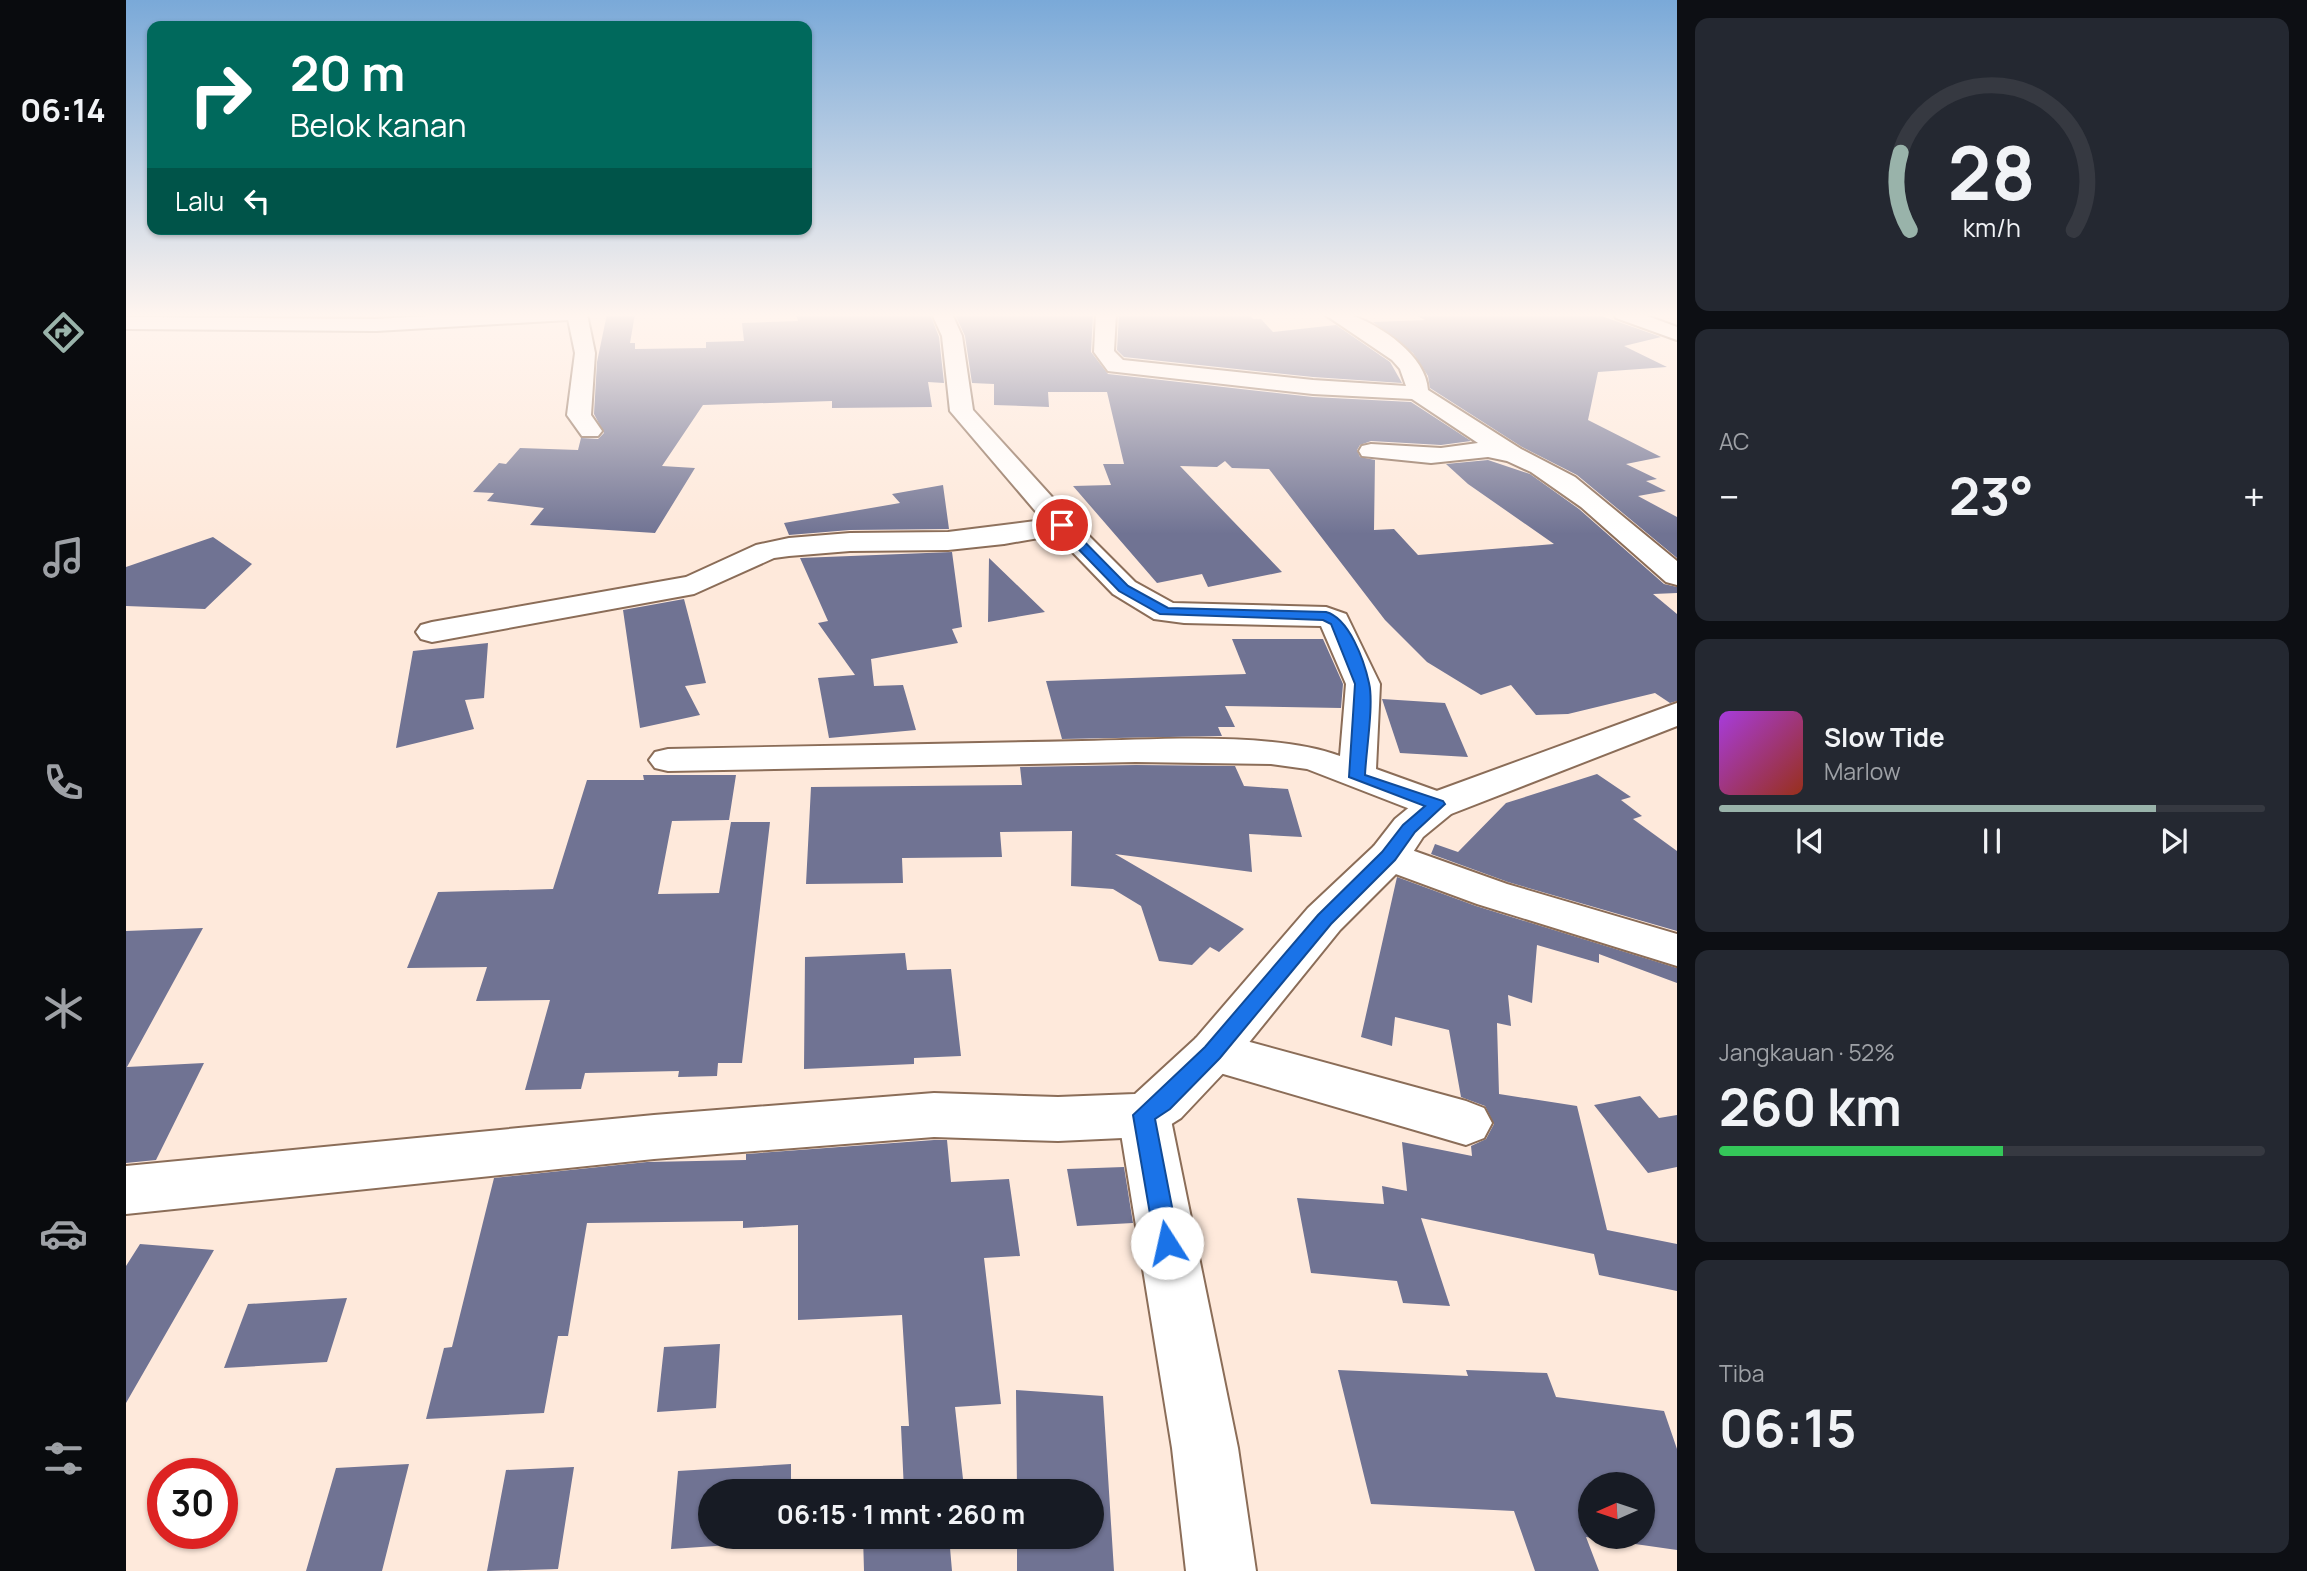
<!DOCTYPE html>
<html lang="id">
<meta charset="utf-8">
<style>
body{margin:0;font-family:Manrope,sans-serif;background:#242831;color:#f1f3f6;height:100vh;display:flex;flex-direction:column;font-size:26px;white-space:nowrap}
*{box-sizing:border-box;margin:0}
p{font-size:23px;color:#9ea1a6}
.icon{flex:none;width:38px;height:38px;fill:none;stroke:currentColor;stroke-width:2;stroke-linecap:round;stroke-linejoin:round}
.map{position:relative;flex:1;overflow:hidden}
.details{display:flex;flex-direction:column;gap:18px;padding:18px;background:#0d0f14;width:630px}
.details>*{flex:none}
.hud{position:absolute;left:21px;top:21px;width:665px;height:214px;border-radius:14px;box-shadow:0 2px 5px #0004;background:#00695c;color:#fff;overflow:hidden}
.needle{width:46px;rotate:267deg}
.buttons{position:absolute;left:1452px;top:1472px;display:grid;gap:14px}
.buttons a{display:grid;place-items:center;width:77px;height:77px;border-radius:50%;background:#171b24;box-shadow:0 2px 5px #0004;font-size:35px}
.speed{position:absolute;left:21px;top:1458px;display:flex;gap:14px;font-size:35px;font-weight:700;text-align:center}
.speed>*{display:grid;place-content:center;width:91px;height:91px;border-radius:50%;background:#171b24;box-shadow:0 2px 5px #0004;line-height:1}
.speed .limit{border:10px solid #d22;background:#fff;color:#111}
.pin{position:absolute;display:grid;place-items:center;width:60px;height:60px;color:#fff;margin:-30px;border:4px solid #fff;border-radius:50%;box-shadow:0 2px 7px #0007}
.me{position:absolute;width:77px;margin:-38px;rotate:350deg;stroke-linejoin:round;filter:drop-shadow(0 0 5px #0008)}
.turn{display:flex;align-items:center;gap:24px;height:147px;padding:0 28px;font-size:32px}
.turn .icon{width:91px;height:91px;stroke-width:2.5}
.turn b{display:block;font-size:49px;line-height:60px}
.then{display:flex;align-items:center;height:66px;padding:0 28px;background:#0003;gap:14px;font-size:26px}
.big{font-size:52px;font-weight:700;line-height:1.1}
.details .card{flex:1;display:flex;flex-direction:column;justify-content:center;gap:10px;min-width:0;padding:0 24px;border-radius:14px;background:#242831}
.details .dial{align-items:center;gap:0}
.dial svg{height:182px;overflow:visible;fill:none;stroke:#363941;stroke-width:7;stroke-linecap:round;text-anchor:middle}
.dial text{fill:#f1f3f6;stroke:none}
.song{display:flex;align-items:center;gap:21px}
.cover{width:84px;height:84px;border-radius:10px;background:linear-gradient(135deg,hsl(280 70% 55%),hsl(10 70% 35%))}
.played{height:7px;border-radius:4px;background:linear-gradient(90deg,#99b3aa 80%,#363941 80%)}
.keys{display:flex;justify-content:space-around;direction:ltr}
.heat{display:flex;justify-content:space-between;align-items:center;font-size:38px;direction:ltr}
.charge{height:10px;border-radius:5px;background:linear-gradient(90deg,#34c759 52%,#363941 0)}
.trip{position:absolute;left:572px;top:1479px;width:406px;height:70px;border-radius:35px;background:#171b24;box-shadow:0 2px 5px #0004;font-weight:700;line-height:70px;text-align:center}
main{display:flex;flex:1;min-height:0}
.tabs{display:flex;flex-direction:column;width:126px;justify-content:space-around;align-items:center;background:#090b0e;color:#9ea1a6}
.tabs .icon{width:49px;height:49px}
.tabs .selected{color:#99b3aa}
.tabs b{font-size:32px;color:#f1f3f6}
.map>svg:first-child{display:block}
.building{fill:#707393;fill-rule:evenodd}
.lines{fill:none;stroke-linecap:round;stroke-linejoin:round}
.street-casing{stroke:#8b6d58;stroke-width:4}
.secondary-casing{stroke:#8b6d58;stroke-width:4}
.street{fill:#fff;fill-rule:evenodd}
.secondary{fill:#fff;fill-rule:evenodd}
.route{fill:#1a73e8;stroke:#114b97;stroke-width:2}
</style>
<main>
<nav class="tabs">
<b>06:14</b>
<svg class="icon selected" aria-label="directions" viewBox="0 0 24 24"><path d="M12 3l9 9-9 9-9-9zM9 14v-3h6M13 9l2 2-2 2"/></svg>
<svg class="icon" aria-label="music" viewBox="0 0 24 24"><path d="M9 18V5l10-2v13"/><circle cx="6" cy="18" r="3"/><circle cx="16" cy="16" r="3"/></svg>
<svg class="icon" aria-label="phone" viewBox="0 0 24 24"><path d="M5 4h4l2 5-3 2q2 4 5 5l2-3 5 2v4C11 20 4 13 5 4z"/></svg>
<svg class="icon" aria-label="climate" viewBox="0 0 24 24"><path d="M12 3v18M4 7l16 10M4 17L20 7"/></svg>
<svg class="icon" aria-label="car" viewBox="0 0 24 24"><path d="M5 17H2v-5l4-1 3-4h7l3 4 3 1v5h-3M9 17h6M6 11h13"/><circle cx="7" cy="17" r="2"/><circle cx="17" cy="17" r="2"/></svg>
<svg class="icon" aria-label="filters" viewBox="0 0 24 24"><path d="M4 7h16M4 17h16"/><circle cx="9" cy="7" r="2"/><circle cx="15" cy="17" r="2"/></svg>
</nav>
<div class="map">
<svg width="1551" height="1571" viewBox="0 0 1551 1571">
<rect width="100%" height="100%" fill="#fee9db"/>
<path class="building" d="M481,314h28l-5,29h5v6l71,-1v-6l38,-1 -2,-18 56,-2 -2,-7h134l9,23 5,46 -16,-1 4,25 -100,1v-7l-129,4 -41,61 33,2 -40,65 -125,-8 14,-17 -57,-7 7,-8 -21,-1 26,-29 7,1 14,-16 58,2 3,-12 17,1 6,-6 -10,-19 3,-52z
M829,314h138l-2,38 17,22 205,23 98,5 60,39 -30,4 -70,-4 -11,4 -3,5 3,7 15,3 -1,70 20,-1 24,26 136,-11 -86,-60 -22,-20 42,-4 42,14 49,35 85,75 13,3v6l-24,1 24,20v87l-7,2 -15,-10 -87,21 -32,1 -25,-30 -30,10 -54,-33 -42,-42 -116,-151 -37,-1 -7,-7 -8,6 -37,-1 102,106 -74,15 -6,-13 -45,9 -84,-97 38,-1 -8,-21h21l-17,-72h-59l1,15 -55,-2v-21l-22,-1 -7,-47z
M993,314h130l4,5h8l12,13 63,-7 54,37 12,21 -89,-6 -189,-20 -7,-7z
M1288,314h182l65,23 -37,9 43,21 -69,5 -10,48 73,37 -35,7 31,15 -11,2 20,10 -28,5 39,21v41l-100,-83 -55,-28 -92,-59 -2,-12 -15,-23 -40,-31 52,-2z
M817,485l6,44 -99,1 -61,5 -5,-12 116,-20 -8,-9z
M87,537l39,27 -47,45 -79,-3v-39z
M826,552l10,75 -10,2 6,14 -87,16 3,27 29,-1 13,45 -87,8 -11,-60 37,-3 -37,-52 10,-2 -28,-63z
M863,558l56,54 -57,10z
M558,599l22,84 -21,3 15,29 -60,13 -17,-118z
M1106,639h91l20,45 -2,24 -116,-2 10,21h-17l4,9 -160,3 -16,-58 200,-7z
M362,643l-4,55 -19,2 9,29 -78,19 17,-97z
M1256,699l63,4 23,54 -68,-4z
M1010,765l99,1 9,20 44,3 14,48 -53,-3 3,38 -137,-18 129,75 -25,23 -9,-5 -18,18 -33,-4 -18,-55 -28,-17 -42,-3 1,-55 -72,1 2,25 -100,1 1,25 -97,1 5,-97 211,-2 -2,-18z
M1471,774l34,23 -10,3 21,16 -9,3 44,32v80l-169,-49 -77,-28 4,-10 23,8 48,-49z
M517,775h93l-7,45 -57,1 -14,73 61,-1 12,-71h39l-28,241h-24l-1,13 -39,1 1,-6 -94,2 -4,16 -56,1 25,-90 -74,1 11,-34 -80,1 31,-76 115,-3 34,-109h57z
M1271,877l79,29 201,62v15l-78,-29v9l-62,-18 -5,58 -24,-8 3,31 -14,-3 2,71 78,12 30,124 70,14v47l-78,-16 -5,-21 -173,-36 29,88 -47,-3 -6,-22 -86,-8 -14,-75 87,6 -2,-18 25,5 -5,-49 70,14 -1,-10 15,-7 8,-15 -9,-18 -24,-9 -12,-67 -54,-13 -3,29 -31,-9z
M77,928l-76,139 77,-4 -48,97 -30,3v-232z
M779,953l2,17 44,-1 10,87 -47,2v6l-110,5 1,-112z
M1514,1096l19,22 18,-3v52l-29,6 -54,-68z
M808,1140h13l4,42 58,-3 11,77 -36,2 17,146 -46,3 8,72 -18,1 1,11h-42l-3,-65h8l-7,-111 -104,5v-95l-55,3v-7l-156,2 -19,113h-10l-14,77 -118,6 18,-71 8,-1 42,-169 153,-16 99,-2v-6z
M998,1167l9,56 -56,3 -10,-57z
M14,1244l74,6 -88,153v-137z
M221,1298l-20,64 -103,6 24,-64z
M594,1344l-4,64 -59,4 7,-65z
M1212,1370l130,6 -2,-6 81,3 9,24 108,14 13,38v101l-91,-13 13,34h-64l-21,-60 -143,-7zM1465,1484h52v52h-52z
M890,1390l87,6 11,175h-97v-35h75v-45h-75z
M283,1464l-27,107h-76l30,-103z
M665,1464v27h-81v45h81v5l-120,8 7,-78z
M448,1467l-16,102 -71,2 19,-101z
M737,1536h86l3,35h-88z"/>
<g class="lines">
<defs>
<path id="street" d="M441,314h20l8,39 -4,62 11,16 -4,5h-16l-15,-21 8,-62z
M806,314h20l10,22 11,74 99,109 63,63 38,21 153,4 20,7 34,70 -4,85 75,27 6,9 -6,9 -14,3 -14,-3 -116,-45 -36,-5 -135,-2 -468,9 -13,-3 -6,-8 6,-8 13,-3c138,-3 276,-5 414,-8 73,-1 191,-10 258,15l6,-72 -25,-58 -137,-3 -30,-4 -41,-25 -57,-59 -52,9 -56,6 -98,1 -61,5 -15,2 -80,36 -262,48 -11,-3 -5,-7 5,-7 11,-3 254,-45 70,-32 33,-7 61,-5 98,-1 95,-12 -93,-109 -8,-75z
M970,314h20l-2,37 9,9 190,20 93,6 -6,-17 -8,-9 -68,-46c8,0 19,-2 27,1 31,11 75,41 77,75l93,59 54,28 102,84v24l-11,-3 -85,-75 -50,-35 -24,-11 -19,-4 -57,6 -69,-7 -3,-5 3,-5 9,-2 70,4 37,-5 -66,-44 -99,-5 -205,-23 -14,-19z
M1488,314h28l35,13v13l-61,-22z
M1263,842l118,42 170,50v32l-200,-62 -103,-38 -6,-10 6,-10z
M1087,1032l253,69 18,7 8,15 -8,15 -18,7 -270,-79 -8,-14 8,-14z
M1018,1093l18,7 8,15 68,333 18,123h-70l-14,-123 -54,-333 8,-15z"/>
<path id="secondary" d="M336,314h115l-9,6 -192,11 -250,-2v-12l250,2z
M1551,703v23l-226,88 -28,23 -19,29 -64,64 -110,136 -49,52 -19,12 -18,7 -86,4 -124,-4 -280,22 -528,55v-48l528,-51 280,-22 124,4 77,-3 61,-56 112,-130 66,-62 21,-27 28,-23z"/>
</defs>
<use href="#street" class="street-casing"/>
<use href="#secondary" class="secondary-casing"/>
<use href="#street" class="street"/>
<use href="#secondary" class="secondary"/>
</g>
<linearGradient id="sky" x2="0" y2="1"><stop stop-color="#7aa9d8"/><stop offset="0.59" stop-color="#fff5ef"/><stop offset="1" stop-color="#fff5ef" stop-opacity="0"/></linearGradient>
<rect width="1551" height="534" fill="url(#sky)"/>
<path class="route" d="M932,523h8l62,63 40,22 158,4c23,6 38,48 43,71 5,21 -3,68 -4,92l78,26 2,3 -30,28 -20,28 -64,64 -111,134 -50,51 -15,10 24,124 -4,7 -8,4 -8,-4 -4,-7 -22,-128 72,-68 113,-132 64,-63 21,-27 22,-19 -76,-29 6,-93 -24,-60 -8,-4 -163,-6 -41,-23 -61,-63z"/>
</svg>
<div class="buttons">
<a><svg class="needle" viewBox="-14 -14 28 28"><path d="M0-13l5 13h-10z" fill="#e53935"/><path d="M0 13l5-13h-10z" fill="#9ea1a6"/></svg></a>
</div>
<div class="speed"><div class="limit">30</div></div>
<div class="pin" style="left:936px;top:525px;background:#d93025"><svg class="icon" aria-label="arrive" viewBox="0 0 24 24"><path d="M6 21V4h12l-3 4 3 4H6"/></svg></div>
<svg class="me" style="left:1041px;top:1243px" viewBox="-20 -20 40 40"><circle r="19" fill="#fff"/><path d="M0-13L10 11 0 6-10 11z" fill="#1a73e8"/></svg>
<div class="trip">06:15 · 1 mnt · 260 m</div>
<div class="hud">
<div class="turn"><svg class="icon" aria-label="right" viewBox="0 0 24 24"><path d="M7 20v-9h11M14 6l5 5-5 5"/></svg><div><b>20 m</b>Belok kanan</div></div>
<div class="then">Lalu<svg class="icon" aria-label="left" viewBox="0 0 24 24"><path d="M17 20v-9H6M10 6l-5 5 5 5"/></svg></div>
</div>
</div>
<section class="details">
<div class="card dial"><svg viewBox="0 0 100 80">
<path d="M14 69A42 42 0 1 1 86 69"/>
<path d="M14 69A42 42 0 0 1 10 35" stroke="#99b3aa"/>
<text x="50" y="56" font-size="32" font-weight="700">28</text>
<text x="50" y="72" font-size="11">km/h</text>
</svg></div>
<div class="card"><p>AC</p>
<div class="heat"><a>−</a><b class="big">23°</b><a>+</a></div>
</div>
<div class="card">
<div class="song"><i class="cover"></i><div><b>Slow Tide</b><p>Marlow</p></div></div>
<div class="played"></div>
<div class="keys"><svg class="icon" aria-label="previous" viewBox="0 0 24 24"><path d="M18 5L8 12l10 7zM5 5v14"/></svg><svg class="icon" aria-label="pause" viewBox="0 0 24 24"><path d="M8 5v14M16 5v14"/></svg><svg class="icon" aria-label="next" viewBox="0 0 24 24"><path d="M6 5l10 7-10 7zM19 5v14"/></svg></div>
</div>
<div class="card"><p>Jangkauan · 52%</p><b class="big">260 km</b><div class="charge"></div></div>
<div class="card"><p>Tiba</p><b class="big">06:15</b></div>
</section>
</main>
